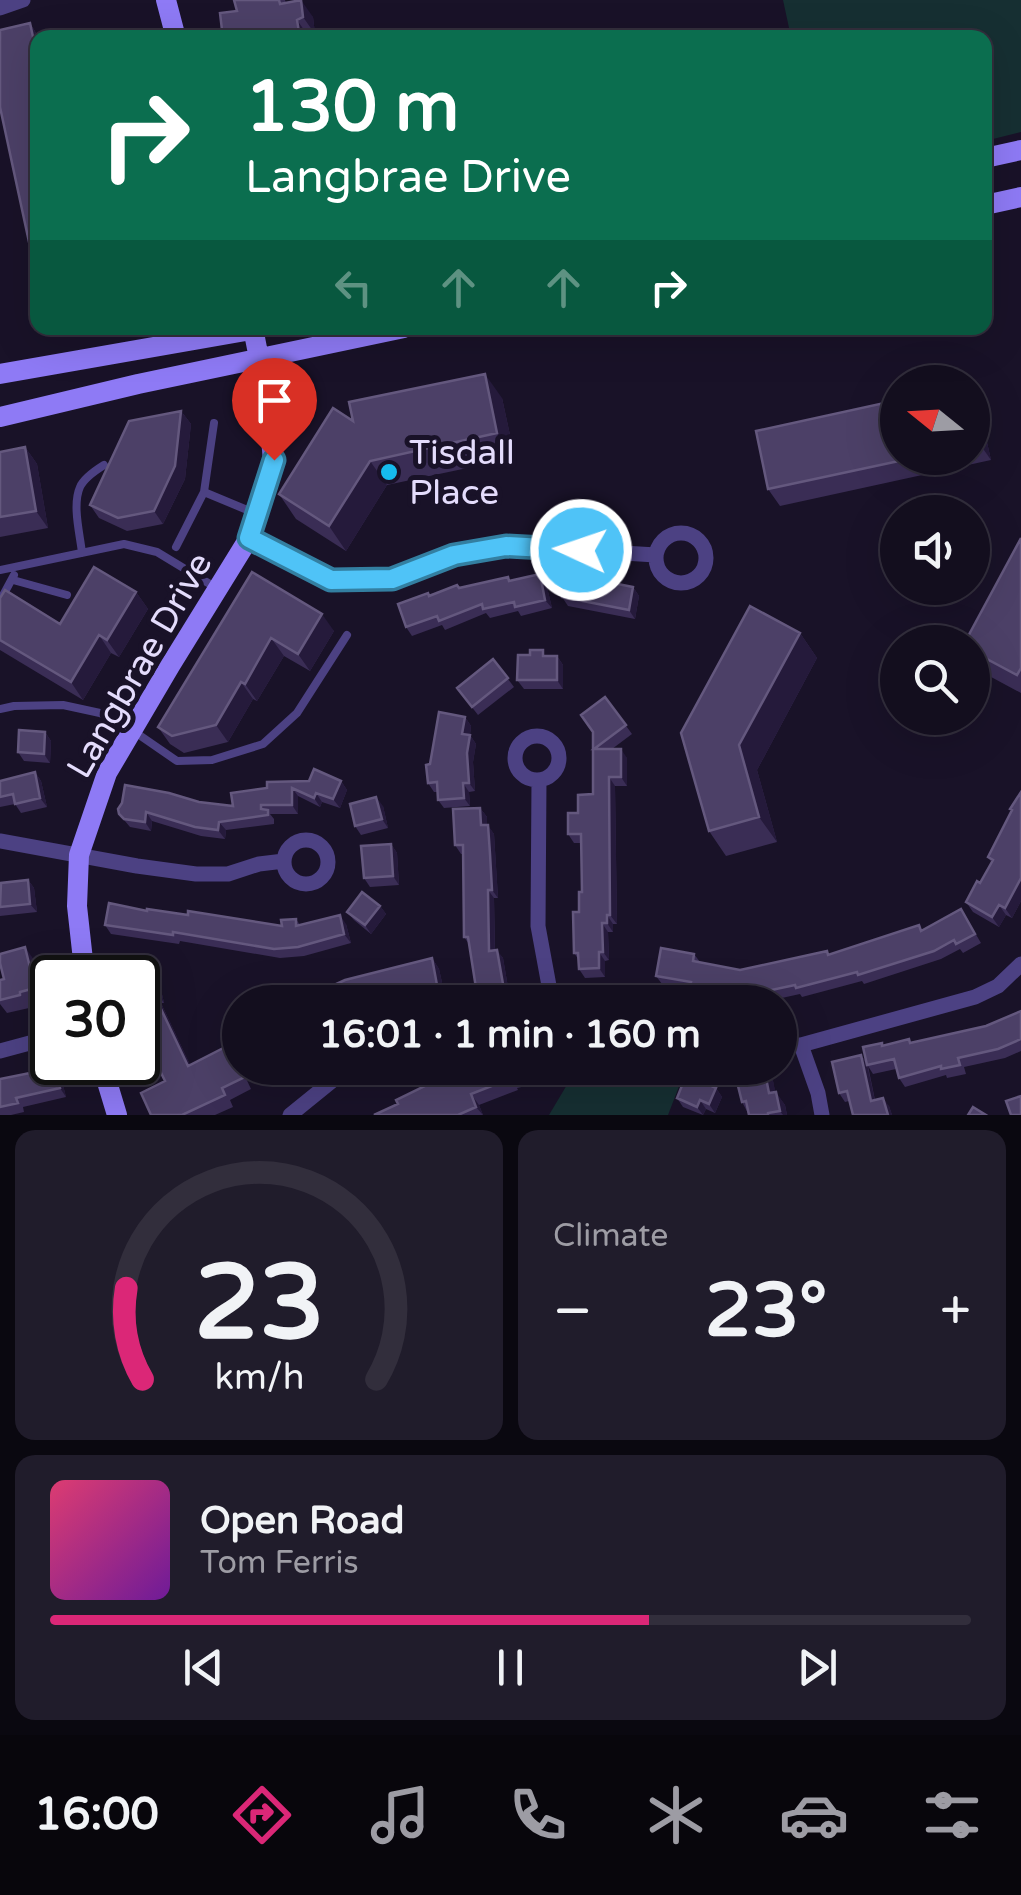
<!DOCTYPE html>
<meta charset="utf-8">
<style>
body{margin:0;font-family:"Varela Round",sans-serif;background:#201c2b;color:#f1f3f6;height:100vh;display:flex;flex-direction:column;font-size:38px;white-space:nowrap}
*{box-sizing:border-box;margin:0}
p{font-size:32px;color:#9d9ca4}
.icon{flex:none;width:55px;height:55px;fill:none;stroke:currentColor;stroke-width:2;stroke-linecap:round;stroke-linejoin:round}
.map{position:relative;height:1115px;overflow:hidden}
.drawer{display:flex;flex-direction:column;gap:15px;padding:15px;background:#0a0810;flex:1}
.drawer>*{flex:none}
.guide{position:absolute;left:30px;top:30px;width:962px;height:305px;border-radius:20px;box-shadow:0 10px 40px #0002,0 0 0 2px #322e3c;background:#0b6e4f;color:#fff;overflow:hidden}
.needle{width:65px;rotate:288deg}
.buttons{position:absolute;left:880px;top:365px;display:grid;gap:20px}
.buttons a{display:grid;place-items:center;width:110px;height:110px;border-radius:50%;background:#130e1e;box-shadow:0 10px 40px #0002,0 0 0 2px #322e3c;font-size:50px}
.speed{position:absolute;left:30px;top:955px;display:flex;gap:20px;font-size:50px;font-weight:700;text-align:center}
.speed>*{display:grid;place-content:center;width:130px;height:130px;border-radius:50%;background:#130e1e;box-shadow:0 10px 40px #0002,0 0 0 2px #322e3c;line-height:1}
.speed .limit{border:5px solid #111;border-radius:15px;background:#fff;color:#111}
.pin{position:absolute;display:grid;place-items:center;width:85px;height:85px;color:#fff;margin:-102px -42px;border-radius:50% 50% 50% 0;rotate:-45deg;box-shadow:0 0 10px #0007}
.pin .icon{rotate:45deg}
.me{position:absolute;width:110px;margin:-55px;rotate:273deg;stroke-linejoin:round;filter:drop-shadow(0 0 8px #0008)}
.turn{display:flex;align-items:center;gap:35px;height:210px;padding:0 50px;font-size:45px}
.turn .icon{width:130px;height:130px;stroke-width:2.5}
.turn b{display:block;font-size:70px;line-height:85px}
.lanes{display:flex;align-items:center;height:95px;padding:0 50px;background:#0003;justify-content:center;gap:50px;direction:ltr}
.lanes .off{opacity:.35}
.big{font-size:75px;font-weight:700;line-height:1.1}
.drawer .tile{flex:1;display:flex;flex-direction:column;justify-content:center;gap:15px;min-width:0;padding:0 35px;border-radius:20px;background:#201c2b}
.drawer .dial{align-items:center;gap:0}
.dial svg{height:260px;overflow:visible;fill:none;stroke:#322e3c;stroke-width:7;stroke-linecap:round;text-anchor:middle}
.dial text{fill:#f1f3f6;stroke:none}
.song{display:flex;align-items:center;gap:30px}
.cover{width:120px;height:120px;border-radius:15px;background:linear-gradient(135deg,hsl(340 70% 55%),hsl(280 70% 35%))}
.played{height:10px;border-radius:5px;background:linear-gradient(90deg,#db2777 65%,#322e3c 65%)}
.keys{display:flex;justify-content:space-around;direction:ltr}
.heat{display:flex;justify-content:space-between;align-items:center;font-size:55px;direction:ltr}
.drawer .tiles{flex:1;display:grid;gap:15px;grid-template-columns:1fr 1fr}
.tile:last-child{grid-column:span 2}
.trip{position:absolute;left:222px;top:985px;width:575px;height:100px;border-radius:50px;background:#130e1e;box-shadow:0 10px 40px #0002,0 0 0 2px #322e3c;font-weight:700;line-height:100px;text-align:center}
.dock{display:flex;height:160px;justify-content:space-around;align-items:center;background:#08060c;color:#9d9ca4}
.dock .icon{width:70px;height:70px}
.dock .current{color:#db2777}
.dock b{font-size:45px;color:#f1f3f6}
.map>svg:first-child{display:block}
.green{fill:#162f32}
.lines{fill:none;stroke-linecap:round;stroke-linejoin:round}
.lane{stroke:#4c4183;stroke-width:8}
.street{stroke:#4c4183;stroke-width:15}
.secondary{stroke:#8e7af5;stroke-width:20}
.wall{fill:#3a2d55}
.shaded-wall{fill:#251a3b}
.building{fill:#4c4067;stroke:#64587e;stroke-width:2.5}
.route-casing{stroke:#337fa1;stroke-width:25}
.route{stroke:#4fc3f7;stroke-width:18}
.poi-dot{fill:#16bbee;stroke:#191228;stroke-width:4}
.labels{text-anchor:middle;stroke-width:10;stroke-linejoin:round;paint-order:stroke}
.poi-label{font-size:35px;fill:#e4dcfc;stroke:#191228;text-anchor:start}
.street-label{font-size:35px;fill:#e4dcfc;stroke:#191228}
</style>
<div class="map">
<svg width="1021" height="1115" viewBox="0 0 1021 1115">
<rect width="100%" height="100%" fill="#191228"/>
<path class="green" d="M783,0h238v132l-36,9v-103l-194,-1z
M577,1068h109l-18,47h-119z"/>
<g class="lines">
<path class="lane" d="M214,423l-10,69 48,20
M176,547l28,-55
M82,553c-2,-19 -10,-48 -2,-66 4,-9 16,-17 24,-22
M0,570l124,-26 33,8 61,37
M13,580l54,15
M0,601l14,-26
M0,709l14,-3 49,-1 37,8 32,17 45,31 35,-1 51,-16 34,-31 50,-78"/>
<path class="street" d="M0,8l23,-8
M656 558a25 25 0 1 1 50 0a25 25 0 1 1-50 0Z
M249,538l82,42 61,-1 62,-24 53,-9 149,9
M515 758a22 22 0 1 1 44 0a22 22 0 1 1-44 0Z
M539,780l-1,146 14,76
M284 862a22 22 0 1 1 44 0a22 22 0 1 1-44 0Z
M0,841l137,25 59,8h32l31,-10 25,-3
M780,1045h21l174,-48 23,-11 23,-22
M801,1045l17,48 4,22
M0,1051l52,-14
M290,1115l58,-47"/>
<path class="secondary" d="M166,0l10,38
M985,158l36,-8
M985,205l36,-8
M0,374l262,-46
M0,417l138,-33 266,-56
M85,978l-8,-72 2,-51 28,-82 63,-107 79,-128 24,-78 -6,-61 -14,-71
M101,1062l16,53"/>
</g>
<path class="wall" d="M234,0h51l1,3 27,14 2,17 -6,3 -82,1 -5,-8 15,-19z
M30,23l9,15h-1v216l-9,-12z
M972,394l6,8 13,58 -211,46 -12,-17 130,-31h74z
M502,398l13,60 -128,27 -41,66 -50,-32 -17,-25 74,-73z
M181,411l10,13 -6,55 -22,45 -36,7 -28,-13 -9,-13z
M25,447l12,17 11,64 -48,9v-85z
M1021,538v155l-41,-22 -8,-11v-18z
M252,572l82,59 -24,40 -26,-15 -27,45 -4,-2 -25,43 -44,11 -14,-9 -12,-17z
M540,574l6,9 6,25 -31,8 -3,-5 -28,7 -4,-5 -41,17 -3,-5 -30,11 -6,-9 24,-31 30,-8 51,-7z
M633,587l6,9 -4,23 -67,-13 -6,-9z
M136,592l12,17 -29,48 -8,-4 -28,47 -83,-50v-52l60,26z
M800,633l17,25 -60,112 20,72 -51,14 -17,-25z
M547,656h10l6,9v24h-39l-7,-9z
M493,659l21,28 -36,28 -21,-27z
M605,697l27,37 -20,15 15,9v28h-12l2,138h-4v8h-5l1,28 -4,1v16l-20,1 -6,-9v-9l-5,-7 8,-61 -1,-49h-7l-6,-9 10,-21 15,-19v-62z
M465,717l6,9 -1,9 6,9 -3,18 2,29 -6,1 1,14 -26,2 -6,-8 -1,-8h-3l-6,-9 2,-19z
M45,732l6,9 -1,22 -26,-2 -6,-9z
M35,772l6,9 6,26 -26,6 -6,-9 -15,3v-26z
M309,781h32l6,9 -7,18 -18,-6 -2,5 -22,-11v18h-28l4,5v5l-48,6 -1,9 -24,-3 -49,-15 -1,10 -21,-4 -11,-13 80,-12 34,4z
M1021,792v109l-9,17 -6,-3 -7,12 -26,-15 -7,-10 14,-19 12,-20 -4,-6z
M383,806l5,22 -27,7 -6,-9z
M480,808l7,9v8l7,9 4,64h-4l1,52 8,8 6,35 -27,4 -6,-9 -7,-44 -5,-7 -1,-83h-2l-6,-9z
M391,844l6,9 2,32 -29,2 -6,-9z
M28,880l6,8 3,24 -37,4v-28z
M380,906l6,8 -15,20 -17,-14 -7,-8z
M961,909l20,34 -18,10 -3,-4 -19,10 -77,25 -2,-3 -60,16 -2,-3 -32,7 -3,-4 -27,5h-29l-4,-5 -8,-2 -4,-5 -31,-6 -6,-8 38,-22 6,8 40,8 87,-19 3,4 92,-25z
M147,911l135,15 14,-7 4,6 46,-1 5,19 -47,13 -24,2 -100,-17 -1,3 -68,-10 -6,-9z
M148,956l8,12 8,35h-3l29,62 45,-23 5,-27v53h12l-9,4 8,17 -21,11 3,7 -18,8h-64l14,-34 -11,-23 -3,2 -8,-12 -10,-74z
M432,958l7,11 6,27 -24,5v1h-124z
M34,960l10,41 -15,4v3l-22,5 -7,-9v-24z
M1021,1011v40l-16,7 -41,9 2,7 -19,4 -1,-3 -41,12 -6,-9 -3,-9 -23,5 -5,-8 7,34 14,6 3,9h-39l-4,-14 -4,1 -6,-9 22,-38 6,8 17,-17 28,-3 74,-17z
M55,1068l6,9 5,20 -43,10 1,5 -13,3h-11v-36z
M460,1068h100l2,10 -45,10 1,2 -39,15 4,10h-109l24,-11z
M764,1068l9,13 2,11 10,13 2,10h-38l-7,-13z
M708,1082l3,4 5,2 6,9 -7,16 -9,-4 -3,6 -20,-8 -6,-9z"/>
<path class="shaded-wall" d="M301,0l12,17 2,17 -12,-17z
M297,20l12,17v1h-9z
M30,23l9,15h-1v22z
M485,374l17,24 13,60 -18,-25z
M972,394l6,8 13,58 -12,-17 -7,-28z
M181,411l10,13 -6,55 -22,45 -9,-13z
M25,447l12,17 11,64 -12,-17z
M370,461l17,24 -41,66 -17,-25z
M540,574l6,9 6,25 -7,-8z
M633,587l6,9 -4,23 -6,-9z
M136,592l12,17 -29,48 -12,-17z
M322,614l12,17 -24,40 -12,-17z
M800,633l17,25 -60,112 20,72 -18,-25 -20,-72z
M99,635l12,18 -28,47 -12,-18z
M271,638l13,18 -27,45 -12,-17z
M557,656l6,9v24l-6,-9z
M241,682l12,17 -25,43 -12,-17z
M465,717l6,9 -2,16 -7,-8z
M45,732l6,9 -1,22 -6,-9z
M470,735l6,9 -3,18 2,29 -6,-8 -2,-30z
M621,749l6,9v28l-6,-9z
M35,772l6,9 6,26 -7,-9z
M609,777l6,9 2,138 -7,-9z
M341,781l6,9 -7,18 -7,-9z
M463,783l6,9 1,14 -6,-8z
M292,788l6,8v18l-6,-9z
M316,793l6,9 -2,5 -6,-9z
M376,797l7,9 5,22 -6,-9z
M480,808l7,9v17l-6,-9z
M146,812l6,9 -1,10 -6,-9z
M219,822l7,8 -1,9 -7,-9z
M488,825l6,9 4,64 -6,-8z
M391,844l6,9 2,32 -6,-9z
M1021,878v23l-9,17 -7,-10z
M28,880l6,8 3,24 -7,-8z
M488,890l6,8 1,62 -6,-9z
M999,905l7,10 -7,12 -7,-10z
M380,906l6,8 -15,20 -6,-9z
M340,915l6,9 5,19 -7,-9z
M607,915l6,9v8l-6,-9z
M602,923l6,9 1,28 -6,-8z
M25,947l9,13 10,41 -9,-13z
M497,950l6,8 6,35 -6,-9z
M599,952l6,9v16l-6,-9z
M148,956l8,12 8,35 -8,-12z
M432,958l7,11 6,27 -8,-11z
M153,992l8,11 35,74 -8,-11z
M861,1055l6,9 10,46 -6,-9z
M55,1068l6,9 5,20 -6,-9z
M764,1068l9,13 6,25 -10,-13z
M716,1088l6,9 -7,16 -6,-9z
M776,1092l9,13 2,10h-4l-3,-4z
M471,1094l8,11 4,10 -7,-8z
M883,1098l6,8 3,9h-4z
M700,1100l6,9 -3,6 -6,-8z"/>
<path class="building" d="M234,0h45l1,4 21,-4 2,17 -6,3 3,18h-70l-2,-8h-6l-2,-17 17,-2z
M30,23l8,37v180l-9,2 -29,-135v-77z
M485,374l12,59 -127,28 -41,65 -50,-32 54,-86 20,13 -4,-19z
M898,400v58h15l-145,31 -12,-58z
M181,411l-6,55 -21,45 -36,7 -28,-13 39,-84z
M972,415l7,28 -7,2z
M25,447l11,64 -36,6v-65z
M1021,538v130l-4,7 -45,-24v-9h-7z
M94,567l42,25 -29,48 -8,-5 -28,47 -71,-42v-42l5,-8 55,34z
M252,572l70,42 -24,40 -27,-16 -26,46 -4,-2 -25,43 -44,11 -14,-9z
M540,574l5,26 -30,7 -1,-5 -31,7 -1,-5 -43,17 -2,-5 -31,11 -8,-23 30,-11 1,3 28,-11 2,3 49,-11 1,4z
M567,574l66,13 -4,23 -67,-13z
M750,606l50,27 -61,112 20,72 -50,14 -28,-98z
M530,650h13v6h14v24h-40l1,-25h12z
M493,659l15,19 -36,29 -15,-19z
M605,697l21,28 -32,24h27v28h-12l1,138h-3v8h-5l1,29h-4v16l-20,1 -1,-16h-4l-1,-41h6v-20h3l-1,-58h-13v-21h10v-18l15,-1v-62l-12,-17z
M439,712l26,5 -3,17 8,1 -3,18 2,30h-6l1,15 -26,2 -1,-18 -9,1 -2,-18 4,-1z
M19,730l26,2 -1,22 -26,-2z
M314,769l27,12 -8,18 -17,-6 -2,5 -22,-10v17h-31v4l7,1v5l-49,7 -1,8 -23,-3 -49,-15 -1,10 -21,-3 -5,-5 -1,-5 4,-6 3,-18 44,8 30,9 34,4 -2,-13 36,-5v-6l42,-1z
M35,772l5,26 -25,6 -2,-10 -13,3v-16z
M1021,792v86l-16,30 -6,-3 -7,12 -26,-15 11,-21 3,2 13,-23 -5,-3 24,-47 -2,-1z
M376,797l6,22 -27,7 -5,-22z
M480,808l1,17h7l2,29 2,36h-4l1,61 8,-1 6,34 -27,4 -8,-51h-4l-1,-92h-8l-2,-36z
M391,844l2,32 -29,2 -3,-32z
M28,880l2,24 -30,3 1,-24z
M362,892l18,14 -15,19 -18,-13z
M109,903l38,8v-2l41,6v-4l94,15 -1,-6 15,-1v7l44,-11 4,19 -46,13 -24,2 -101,-17v3l-68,-10z
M961,909l14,25 -19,10 -2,-4 -20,11 -76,24 -1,-3 -61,16 -1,-3 -33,7 -1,-4 -29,6 -2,7 -26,-5 1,-7 -15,-3 1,-4 -35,-6 5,-28 33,6 -1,7 47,9 87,-19 1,4 91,-30 2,6z
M25,947l10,41 -15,4v3l-20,5v-20l4,-1 -4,-16v-9z
M148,956l8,35 -3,1 35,74 47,-24 -10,-19 15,-8v43l-5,3 8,17 -21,10 3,7 -43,20h-31l-10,-22 24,-12 -17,-35 -5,2 -5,-11v-6l2,-2 -2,-6v-45l-15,-1 10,-3 -3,-13z
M432,958l5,27 -24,5 2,8 -30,4h-88l48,-22z
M1021,1011v28l-23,10 -40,9 2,7 -19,4v-3l-42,12 -5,-19 -27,6 -4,-18 19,-4v3l27,-7 1,4 76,-17z
M861,1055l10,46 12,-3 5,17h-35l-6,-24 -8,2 -7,-31z
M55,1068l5,20 -44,10 2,5 -18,4v-28z
M460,1068h90l-41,8 1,3 -39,15 5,13 -18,8h-84l24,-11 -2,-4 29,-14 -2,-4z
M764,1068l5,25 7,-1 4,19 -12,2v2h-19l-3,-14 -4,1 -7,-28z
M687,1073l21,9 -1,2 9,4 -7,16 -9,-4 -3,7 -20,-9z
M1021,1096v19h-10l-5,-14z
M973,1107l13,8h-18z"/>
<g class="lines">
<defs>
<path id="route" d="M274,460l-25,78 82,42 61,-1 62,-24 52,-9 75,4"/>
</defs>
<use href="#route" class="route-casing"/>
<use href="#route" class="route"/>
</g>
<circle class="poi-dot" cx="389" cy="472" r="10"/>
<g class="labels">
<g class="poi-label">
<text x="409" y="464">Tisdall<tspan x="409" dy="40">Place</tspan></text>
</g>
<g class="street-label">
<text transform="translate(139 665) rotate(-60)" y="12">Langbrae Drive</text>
</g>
</g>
</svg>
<div class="buttons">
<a><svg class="needle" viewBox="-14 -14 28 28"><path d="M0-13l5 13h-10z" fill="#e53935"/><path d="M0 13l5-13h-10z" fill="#9d9ca4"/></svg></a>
<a><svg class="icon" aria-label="sound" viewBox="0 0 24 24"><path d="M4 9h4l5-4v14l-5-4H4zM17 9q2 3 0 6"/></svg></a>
<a><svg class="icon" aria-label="search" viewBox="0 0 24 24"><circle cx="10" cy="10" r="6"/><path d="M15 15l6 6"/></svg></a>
</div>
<div class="speed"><div class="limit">30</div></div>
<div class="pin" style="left:274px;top:460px;background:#d93025"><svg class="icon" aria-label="arrive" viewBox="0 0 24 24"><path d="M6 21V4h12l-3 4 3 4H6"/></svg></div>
<svg class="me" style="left:581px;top:550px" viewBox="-20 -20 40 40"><circle r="17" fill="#4fc3f7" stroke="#fff" stroke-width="3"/><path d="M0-11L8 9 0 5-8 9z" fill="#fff"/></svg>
<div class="trip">16:01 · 1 min · 160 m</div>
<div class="guide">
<div class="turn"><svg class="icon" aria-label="right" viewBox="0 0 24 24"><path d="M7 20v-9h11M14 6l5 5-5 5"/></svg><div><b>130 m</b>Langbrae Drive</div></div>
<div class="lanes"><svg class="icon off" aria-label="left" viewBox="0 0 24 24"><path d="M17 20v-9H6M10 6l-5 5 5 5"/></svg><svg class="icon off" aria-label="ahead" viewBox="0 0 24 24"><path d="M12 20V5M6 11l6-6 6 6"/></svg><svg class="icon off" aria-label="ahead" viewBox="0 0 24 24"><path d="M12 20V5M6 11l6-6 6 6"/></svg><svg class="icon" aria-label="right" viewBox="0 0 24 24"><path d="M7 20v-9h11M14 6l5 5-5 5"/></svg></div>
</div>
</div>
<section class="drawer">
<div class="tiles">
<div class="tile dial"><svg viewBox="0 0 100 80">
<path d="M14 69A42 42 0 1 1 86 69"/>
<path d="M14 69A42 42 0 0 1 9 41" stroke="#db2777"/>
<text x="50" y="56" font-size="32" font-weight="700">23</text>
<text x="50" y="72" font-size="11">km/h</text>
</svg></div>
<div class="tile"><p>Climate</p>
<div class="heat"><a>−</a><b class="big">23°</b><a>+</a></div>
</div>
<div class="tile">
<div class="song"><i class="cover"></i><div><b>Open Road</b><p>Tom Ferris</p></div></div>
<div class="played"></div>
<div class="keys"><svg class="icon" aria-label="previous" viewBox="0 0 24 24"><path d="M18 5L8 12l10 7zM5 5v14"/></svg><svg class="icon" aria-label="pause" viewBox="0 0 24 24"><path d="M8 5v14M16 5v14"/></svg><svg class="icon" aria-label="next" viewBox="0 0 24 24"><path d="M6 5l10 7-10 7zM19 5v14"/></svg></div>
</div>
</div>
</section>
<nav class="dock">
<b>16:00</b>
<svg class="icon current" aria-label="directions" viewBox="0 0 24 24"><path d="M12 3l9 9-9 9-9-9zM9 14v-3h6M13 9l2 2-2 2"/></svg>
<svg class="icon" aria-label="music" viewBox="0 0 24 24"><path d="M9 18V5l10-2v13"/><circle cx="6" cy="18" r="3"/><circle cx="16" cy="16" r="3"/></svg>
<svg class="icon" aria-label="phone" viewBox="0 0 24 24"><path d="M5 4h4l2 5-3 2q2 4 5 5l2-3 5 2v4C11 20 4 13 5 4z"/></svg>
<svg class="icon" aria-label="climate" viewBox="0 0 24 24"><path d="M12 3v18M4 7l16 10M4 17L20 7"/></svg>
<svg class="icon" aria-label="car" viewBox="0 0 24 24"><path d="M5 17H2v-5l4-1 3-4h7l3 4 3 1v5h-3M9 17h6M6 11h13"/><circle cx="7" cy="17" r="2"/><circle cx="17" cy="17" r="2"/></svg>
<svg class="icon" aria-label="filters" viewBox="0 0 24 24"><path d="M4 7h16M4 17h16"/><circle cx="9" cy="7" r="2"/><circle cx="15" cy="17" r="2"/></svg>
</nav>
